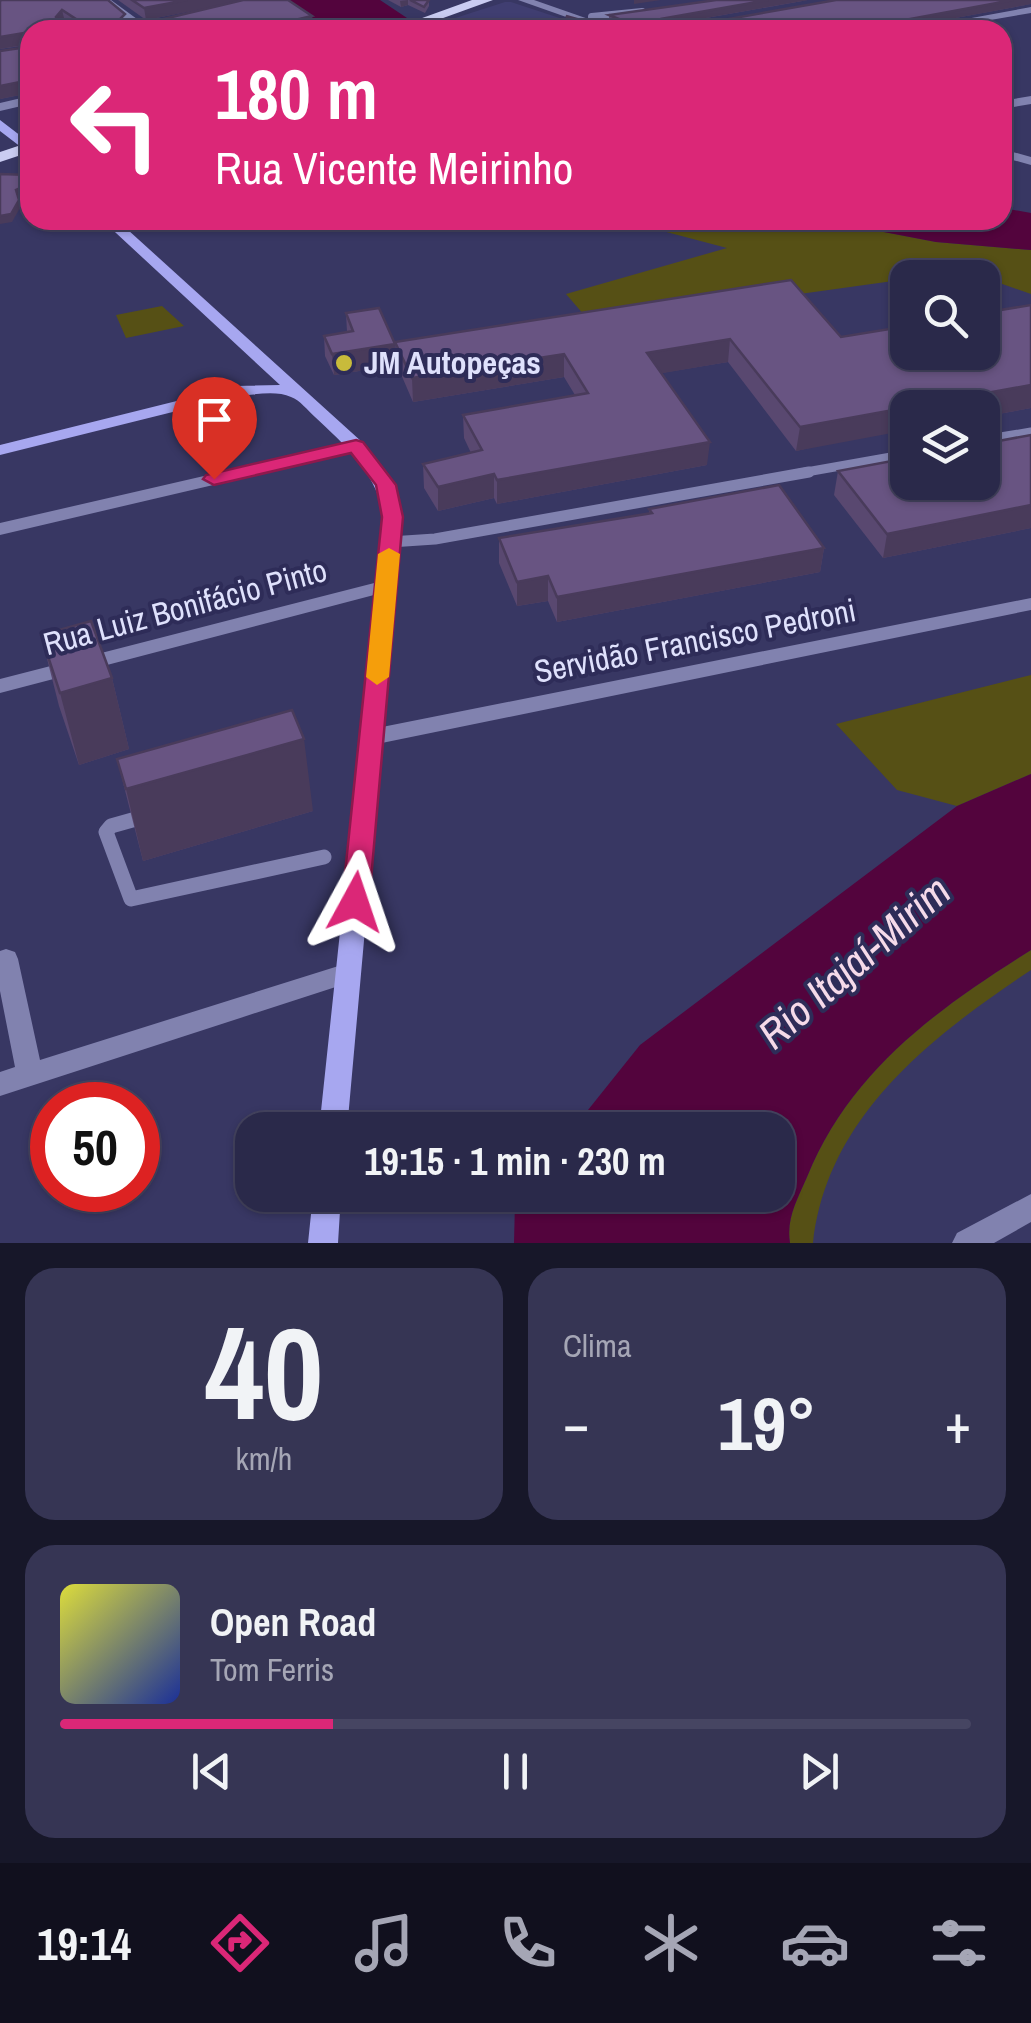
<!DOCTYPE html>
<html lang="pt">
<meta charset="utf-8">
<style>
body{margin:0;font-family:"Archivo Narrow",sans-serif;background:#363554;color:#f1f3f6;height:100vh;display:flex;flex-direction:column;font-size:38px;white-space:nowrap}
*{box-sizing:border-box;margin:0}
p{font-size:32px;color:#a5a6b5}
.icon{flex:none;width:55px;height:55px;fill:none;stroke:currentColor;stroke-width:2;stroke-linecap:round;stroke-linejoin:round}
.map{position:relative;height:1243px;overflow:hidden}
.sheet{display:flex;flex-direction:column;gap:25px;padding:25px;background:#171729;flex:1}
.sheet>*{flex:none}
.guide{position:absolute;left:20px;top:20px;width:992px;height:210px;border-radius:30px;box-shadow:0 2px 8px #0004,0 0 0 2px #464562;background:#db2777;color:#fff;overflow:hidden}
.buttons{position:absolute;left:890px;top:260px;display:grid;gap:20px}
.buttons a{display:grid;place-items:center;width:110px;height:110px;border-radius:20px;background:#2a294a;box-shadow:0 2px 8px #0004,0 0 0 2px #464562;font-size:50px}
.speed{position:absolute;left:30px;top:1082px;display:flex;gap:20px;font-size:50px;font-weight:700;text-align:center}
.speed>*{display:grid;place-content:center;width:130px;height:130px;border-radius:50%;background:#2a294a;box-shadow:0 2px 8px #0004,0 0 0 2px #464562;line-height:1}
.speed .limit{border:15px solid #d22;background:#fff;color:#111}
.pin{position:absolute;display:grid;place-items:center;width:85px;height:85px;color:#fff;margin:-102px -42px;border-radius:50% 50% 50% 0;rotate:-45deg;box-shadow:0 0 10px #0007}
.pin .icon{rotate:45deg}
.me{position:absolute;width:110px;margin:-55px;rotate:5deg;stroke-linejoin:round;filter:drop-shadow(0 0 8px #0008)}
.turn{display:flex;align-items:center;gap:35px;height:210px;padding:0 30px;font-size:45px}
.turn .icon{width:130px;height:130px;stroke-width:2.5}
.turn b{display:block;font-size:70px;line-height:85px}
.big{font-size:75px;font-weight:700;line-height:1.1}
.sheet .widget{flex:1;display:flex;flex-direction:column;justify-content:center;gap:15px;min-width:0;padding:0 35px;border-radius:30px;background:#363554}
.sheet .dial{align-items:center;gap:0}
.dial b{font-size:130px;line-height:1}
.song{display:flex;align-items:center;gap:30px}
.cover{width:120px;height:120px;border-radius:15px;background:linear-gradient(135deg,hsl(60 70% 55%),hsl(230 70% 35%))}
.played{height:10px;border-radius:5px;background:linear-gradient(90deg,#db2777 30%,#464562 30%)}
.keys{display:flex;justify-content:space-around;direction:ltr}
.heat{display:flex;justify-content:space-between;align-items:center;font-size:55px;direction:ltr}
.sheet .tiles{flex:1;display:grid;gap:25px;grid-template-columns:1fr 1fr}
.widget:last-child{grid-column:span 2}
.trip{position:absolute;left:235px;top:1112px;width:560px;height:100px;border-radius:30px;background:#2a294a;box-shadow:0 2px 8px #0004,0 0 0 2px #464562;font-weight:700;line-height:100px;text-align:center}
.dock{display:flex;height:160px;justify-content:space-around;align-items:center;background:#11101e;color:#a5a6b5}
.dock .icon{width:70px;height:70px}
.dock .active{color:#db2777}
.dock b{font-size:45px;color:#f1f3f6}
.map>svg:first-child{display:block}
.built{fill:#403e71}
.green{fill:#565015}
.water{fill:#53043d}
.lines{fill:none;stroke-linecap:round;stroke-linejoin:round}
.service-far3{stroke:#8182af;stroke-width:8}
.service-far2{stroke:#8182af;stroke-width:9}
.service-far1{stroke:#8182af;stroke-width:11}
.service{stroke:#8182af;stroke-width:15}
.minor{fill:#8182af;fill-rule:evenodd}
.secondary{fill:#a7a7f0;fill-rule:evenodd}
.primary{fill:#caccf1;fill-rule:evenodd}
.wall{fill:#594870}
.shaded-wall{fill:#493b5b}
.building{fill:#685482;stroke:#493b5b;stroke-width:2.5}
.route{fill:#db2777;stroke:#8e194d;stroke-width:2.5}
.slow{fill:#f59e0b}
.poi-dot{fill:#c8bb3b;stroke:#2e2c58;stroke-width:4}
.labels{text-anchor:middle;stroke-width:8;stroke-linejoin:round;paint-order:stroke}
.poi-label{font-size:32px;font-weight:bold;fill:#dfe1fc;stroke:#2e2c58;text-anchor:start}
.street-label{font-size:32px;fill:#dfe1fc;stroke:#2e2c58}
.near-water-label{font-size:42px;font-style:italic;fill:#f5dae9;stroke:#2e2c58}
</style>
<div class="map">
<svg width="1031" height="1243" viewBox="0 0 1031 1243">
<rect width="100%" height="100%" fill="#383763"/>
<path class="built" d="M505,2h6l85,28h-178z"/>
<path class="green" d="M621,220h201l114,22 95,8v44l-66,-23 -374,52 -25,-29 161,-46z
M162,306l22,20 -58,12 -10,-23z
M1031,675v99l-74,32 -60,-16 -61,-66z
M1031,950v20c-99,66 -204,146 -218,273h-23c-4,-24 7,-43 17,-66 43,-106 130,-168 224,-227z"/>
<path class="water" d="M287,0h93l45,30h-95z
M1003,208l28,5v37l-95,-8 -115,-22h181z
M1031,774v176c-94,59 -181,121 -224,227 -10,23 -21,42 -17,66h-276l1,-41 6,-7h257v-65h-206l68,-85 317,-239z"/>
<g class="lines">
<path class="service-far3" d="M592,17l50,-5
M24,201l6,-1"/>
<path class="service-far2" d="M982,440l49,-8
M795,474l113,-20"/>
<path class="service-far1" d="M390,542l45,-3 374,-67"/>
<path class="service" d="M143,817l-32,9 -5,6 25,67 193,-42"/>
<path class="minor" d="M99,0h12l41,30h-13z
M518,0h16l86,30h-17z
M1031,7v6l-99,17h-26z
M30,96v8l-30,7v-8z
M1031,96v8l-29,5v-8z
M1002,149l29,8v8l-29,-8z
M356,441l6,1 3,4 -3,4 -362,85v-12z
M386,580l10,6 -3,4 -393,103v-14z
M1031,598v12l-659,135 -8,-3 -3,-5 3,-5 8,-3z
M6,949l9,3 3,7 22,101 308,-97 9,3 4,7 -4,7 -9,3 -348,113v-24l15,-5 -15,-76v-40z
M1031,1194v28l-37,21h-42l5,-10z"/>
<path class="secondary" d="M0,120l30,23v11l-30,-23z
M102,220h15l245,222c21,23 35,45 40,75l-55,613h-28l65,-613c-8,-45 -37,-70 -69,-100 -7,-6 -15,-17 -24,-20 -15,-7 -38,-2 -54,-1l-237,59v-10l237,-59 43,-1z
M313,1195h28l-3,48h-30z"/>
<path class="primary" d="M472,0h21l-83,30h-21z
M30,142v10l-30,10v-10z"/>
</g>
<path class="wall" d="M2,0l125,22h24l70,-17 -75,15 -28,-20h170l24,16 1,12 -8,2h-228l-12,-8 -35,8v63l-30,6 28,-54 -28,4z
M388,0h41v6l-4,7 -17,-8 -7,2z
M808,0l-147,26h28l342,-22 -141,26h-316l-8,-7v-7l36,10h17l-10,-4v-7z
M1031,305v103l-49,9v-9l-186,43 -68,-89 -67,11 46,92 -210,39 -3,-6 -56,13 -14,-23 -1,-24 48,-11 -7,-15 -1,-23 112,-20 -11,-18 -151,25 -16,-37 -2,-23 446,-5z
M346,313l51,52 -63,10 -9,-19 -1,-20 23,-4z
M1031,435v93l-148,30 -49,-63 4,-24z
M649,509l175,39 -4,24 -263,50 -9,-21 -31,5 -18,-43v-25l150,-25z
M41,635l71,43 17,71 -50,16 -20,-59z
M117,759l196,52 -170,50z"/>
<path class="shaded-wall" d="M187,0h61l-102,20 -2,-12z
M408,0v5l-7,2 -1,-6z
M634,0h27l-27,4z
M768,0h40l-148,26 -2,-3 3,-4z
M1013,0h18v4l-141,26h-57z
M62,10l3,12 -6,7 -3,-12z
M312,16l1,12 -8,2h-53z
M30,32v12l-30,5v-12z
M30,80v13l-30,6v-13z
M30,181l-1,12 -12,5 -1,-8z
M19,200l1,8 -8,14 -12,2v-8z
M730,339l-2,23 -82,14 1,-23z
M395,344l2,21 -63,10 -2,-21z
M564,354v23l-151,25 -1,-24z
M1031,385v23l-49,9v-9h-72z
M908,408v22l-112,21 4,-24z
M710,442l-3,23 -210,39v-24z
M494,474v24l-56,13v-24z
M1031,505v23l-148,30 4,-24z
M824,548l-4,24 -263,50v-25z
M548,576v25l-31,5v-24z
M112,678l17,71 -50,16 -19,-72z
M304,739l9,72 -170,50 -17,-72z"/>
<path class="building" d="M2,0h106l17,14 -4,4 4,4h26l92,-22h45l24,16 -60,14h-159l-31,-20 -6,7 13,13h-39v50l-30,6v-35l28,-4 2,-15 -30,5v-36z
M132,0h55l-43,8z
M410,0h19l-5,7z
M716,0h52l-107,19 -3,4 3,3h28l147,-26h177l-146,27 -34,3h-250l-17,-14 36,10h18l4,-5 -15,-6z
M0,174l30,1v6l-3,4 -11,5 3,10 -8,14 -11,2z
M791,280l50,57 67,-11v26h74v-39l49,-8v80l-231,42 -70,-88 -83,14 63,89 -213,38 -3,-6 -56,13 -15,-23 59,-14 -19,-35 125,-22 -24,-39 -152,24 -17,-36z
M379,308l16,36 -63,10 -8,-18 29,-5 -7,-18z
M1031,435v70l-144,29 -49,-63 70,-13v24h74v-38z
M779,485l45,63 -267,49 -9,-21 -31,6 -18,-44 153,-25 -3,-4z
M91,621l21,57 -52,15 -19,-58z
M292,710l12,29 -178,50 -9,-30z"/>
<path class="route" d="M356,440l7,2 33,43 7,32 -34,385 -4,7 -10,4 -9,-4 -4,-7 40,-385 -6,-32 -25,-32 -137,32 -11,-6 3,-4z"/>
<path class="slow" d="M389,548l11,6 -11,123 -12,8 -11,-8 12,-123z"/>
<circle class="poi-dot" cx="344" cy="363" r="10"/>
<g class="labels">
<g class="poi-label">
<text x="364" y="374">JM Autopeças</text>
</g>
<g class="street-label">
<text transform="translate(185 607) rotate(-15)" y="11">Rua Luiz Bonifácio Pinto</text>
<text transform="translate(695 641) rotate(-11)" y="11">Servidão Francisco Pedroni</text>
</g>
<g class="near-water-label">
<text transform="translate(854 962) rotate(-41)" y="15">Rio Itajaí-Mirim</text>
</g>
</g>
</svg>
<div class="buttons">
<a><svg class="icon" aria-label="search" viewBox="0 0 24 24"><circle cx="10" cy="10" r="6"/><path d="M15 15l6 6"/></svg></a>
<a><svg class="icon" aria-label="layers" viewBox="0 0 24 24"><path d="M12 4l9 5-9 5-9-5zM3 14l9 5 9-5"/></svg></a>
</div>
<div class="speed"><div class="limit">50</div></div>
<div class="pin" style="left:214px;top:479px;background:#d93025"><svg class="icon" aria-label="arrive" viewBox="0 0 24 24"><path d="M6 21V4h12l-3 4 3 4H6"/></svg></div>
<svg class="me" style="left:355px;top:902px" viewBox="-20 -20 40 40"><path d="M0-17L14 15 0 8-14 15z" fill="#db2777" stroke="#fff" stroke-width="4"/></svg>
<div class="trip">19:15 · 1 min · 230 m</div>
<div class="guide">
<div class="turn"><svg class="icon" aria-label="left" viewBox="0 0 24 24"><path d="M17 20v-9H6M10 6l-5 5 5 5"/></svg><div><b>180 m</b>Rua Vicente Meirinho</div></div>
</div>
</div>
<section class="sheet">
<div class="tiles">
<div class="widget dial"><b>40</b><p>km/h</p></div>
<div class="widget"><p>Clima</p>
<div class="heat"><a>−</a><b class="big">19°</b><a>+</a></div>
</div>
<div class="widget">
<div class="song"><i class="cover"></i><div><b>Open Road</b><p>Tom Ferris</p></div></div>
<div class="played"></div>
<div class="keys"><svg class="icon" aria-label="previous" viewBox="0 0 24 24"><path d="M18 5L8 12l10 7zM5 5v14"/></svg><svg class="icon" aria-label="pause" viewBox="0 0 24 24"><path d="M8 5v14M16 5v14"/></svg><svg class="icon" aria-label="next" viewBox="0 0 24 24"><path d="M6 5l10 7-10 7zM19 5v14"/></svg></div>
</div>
</div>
</section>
<nav class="dock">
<b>19:14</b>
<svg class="icon active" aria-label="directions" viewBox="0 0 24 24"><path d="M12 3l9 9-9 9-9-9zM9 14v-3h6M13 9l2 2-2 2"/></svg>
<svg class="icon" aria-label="music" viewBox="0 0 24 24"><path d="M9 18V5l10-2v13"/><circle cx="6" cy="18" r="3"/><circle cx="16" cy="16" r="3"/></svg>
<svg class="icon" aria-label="phone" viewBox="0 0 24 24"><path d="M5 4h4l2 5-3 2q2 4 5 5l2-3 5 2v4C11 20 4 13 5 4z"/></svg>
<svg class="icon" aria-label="climate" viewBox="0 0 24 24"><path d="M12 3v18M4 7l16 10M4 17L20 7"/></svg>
<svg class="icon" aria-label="car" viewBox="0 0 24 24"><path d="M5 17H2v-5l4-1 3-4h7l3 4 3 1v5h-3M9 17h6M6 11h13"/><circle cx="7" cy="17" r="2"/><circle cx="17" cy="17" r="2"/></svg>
<svg class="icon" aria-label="filters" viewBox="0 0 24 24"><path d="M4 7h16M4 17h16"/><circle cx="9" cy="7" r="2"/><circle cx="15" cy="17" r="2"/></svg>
</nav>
